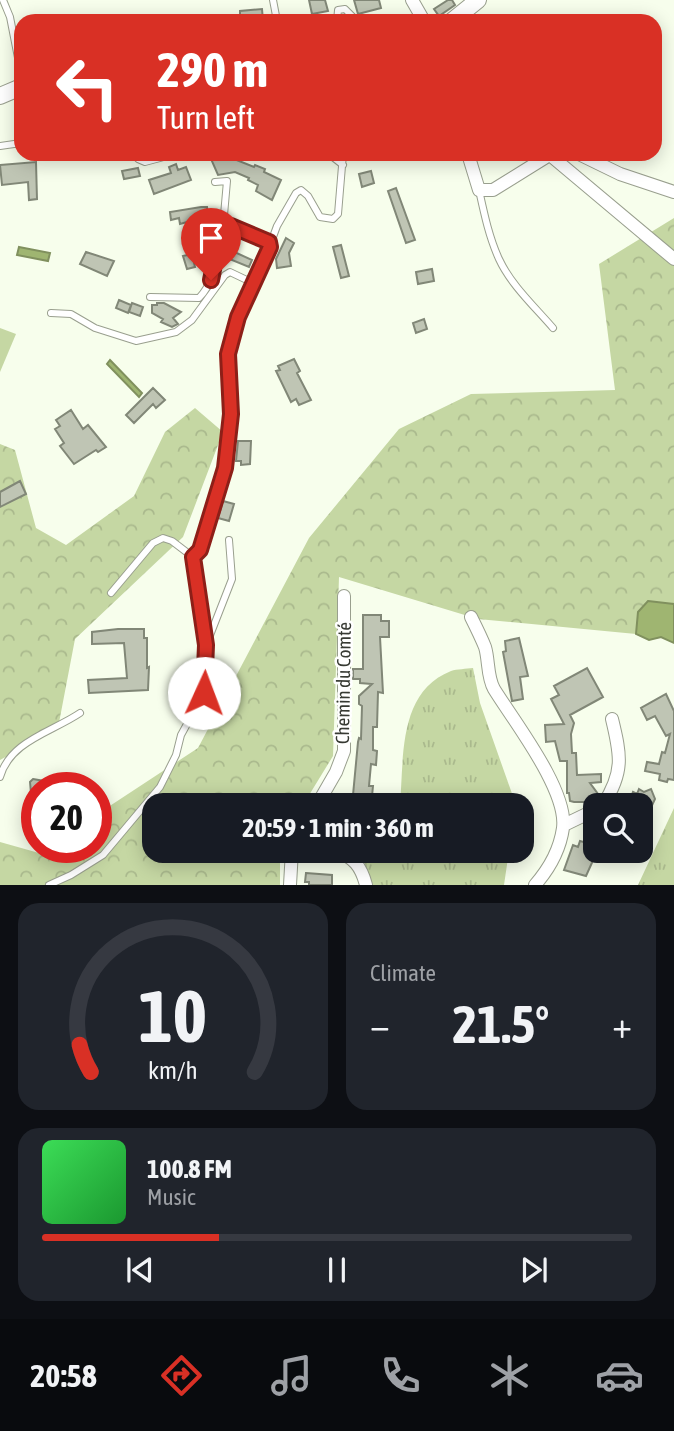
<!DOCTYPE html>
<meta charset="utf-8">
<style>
body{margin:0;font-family:"Asap Condensed",sans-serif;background:#20242c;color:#f1f3f6;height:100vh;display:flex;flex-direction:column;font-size:26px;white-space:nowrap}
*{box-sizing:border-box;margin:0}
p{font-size:23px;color:#9ea1a6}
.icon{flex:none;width:38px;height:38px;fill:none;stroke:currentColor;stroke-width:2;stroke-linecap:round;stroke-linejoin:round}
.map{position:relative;height:885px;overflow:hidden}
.sheet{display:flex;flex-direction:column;gap:18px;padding:18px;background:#0d0f14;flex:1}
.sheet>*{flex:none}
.guide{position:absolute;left:14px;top:14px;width:648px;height:147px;border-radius:21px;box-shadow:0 4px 18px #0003;background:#d93025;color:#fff;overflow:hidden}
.controls{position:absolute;left:583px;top:793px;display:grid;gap:14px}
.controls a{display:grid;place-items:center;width:70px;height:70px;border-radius:14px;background:#171b24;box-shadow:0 4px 18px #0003;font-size:35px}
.speed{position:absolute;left:21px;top:772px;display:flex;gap:14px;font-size:35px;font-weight:700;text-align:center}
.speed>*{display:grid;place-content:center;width:91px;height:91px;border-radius:50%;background:#171b24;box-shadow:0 4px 18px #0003;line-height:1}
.speed .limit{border:10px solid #d22;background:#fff;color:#111}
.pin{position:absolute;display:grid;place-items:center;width:60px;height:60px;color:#fff;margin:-72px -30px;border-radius:50% 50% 50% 0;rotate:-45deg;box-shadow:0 0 7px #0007}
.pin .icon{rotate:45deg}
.me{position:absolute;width:77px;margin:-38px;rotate:2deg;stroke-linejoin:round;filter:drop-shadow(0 0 5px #0008)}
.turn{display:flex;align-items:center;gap:24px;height:147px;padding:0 28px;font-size:32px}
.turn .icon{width:91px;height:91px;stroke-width:2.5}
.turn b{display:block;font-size:49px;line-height:60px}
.big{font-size:52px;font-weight:700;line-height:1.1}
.sheet .widget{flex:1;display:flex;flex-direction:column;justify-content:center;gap:10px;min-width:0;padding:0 24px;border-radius:21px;background:#20242c}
.sheet .dial{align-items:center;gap:0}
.dial svg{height:182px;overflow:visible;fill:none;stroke:#363941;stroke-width:7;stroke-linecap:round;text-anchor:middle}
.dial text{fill:#f1f3f6;stroke:none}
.song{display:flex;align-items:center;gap:21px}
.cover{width:84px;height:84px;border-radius:10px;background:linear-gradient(135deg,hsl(130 70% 55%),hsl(130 70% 35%))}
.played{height:7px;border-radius:4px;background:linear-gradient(90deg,#d93025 30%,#363941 30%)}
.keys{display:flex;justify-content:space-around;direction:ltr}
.heat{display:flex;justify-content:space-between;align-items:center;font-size:38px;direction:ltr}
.sheet .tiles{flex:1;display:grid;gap:18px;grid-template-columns:1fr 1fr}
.widget:last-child{grid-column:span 2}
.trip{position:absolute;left:142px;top:793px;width:392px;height:70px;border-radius:21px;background:#171b24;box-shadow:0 4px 18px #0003;font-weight:700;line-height:70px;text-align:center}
.tab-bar{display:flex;height:112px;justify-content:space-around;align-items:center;background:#090b0e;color:#9ea1a6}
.tab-bar .icon{width:49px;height:49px}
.tab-bar .selected{color:#d93025}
.tab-bar b{font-size:32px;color:#f1f3f6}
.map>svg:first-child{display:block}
.grass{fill:url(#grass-tufts)}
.forest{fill:url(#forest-crowns)}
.pitch{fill:#c5d7a3}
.water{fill:#9fb571;stroke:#80905e;stroke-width:2}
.building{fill:#bfc5b4;stroke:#818777;stroke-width:2}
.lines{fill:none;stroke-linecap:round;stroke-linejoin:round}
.service-casing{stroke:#999f8e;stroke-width:8}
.minor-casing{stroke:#999f8e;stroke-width:14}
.tertiary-casing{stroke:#999f8e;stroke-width:18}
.service{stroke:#fff;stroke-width:6}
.minor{stroke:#fff;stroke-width:12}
.tertiary{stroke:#fff;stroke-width:16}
.route-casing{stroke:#8d1f18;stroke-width:18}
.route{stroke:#d93025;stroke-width:12}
.labels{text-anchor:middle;stroke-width:5;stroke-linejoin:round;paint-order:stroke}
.street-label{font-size:19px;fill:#373a33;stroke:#fff}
</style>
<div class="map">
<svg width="674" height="885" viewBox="0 0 674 885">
<defs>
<pattern id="grass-tufts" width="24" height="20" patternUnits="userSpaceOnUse" patternTransform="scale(1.75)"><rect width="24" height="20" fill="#c5d7a3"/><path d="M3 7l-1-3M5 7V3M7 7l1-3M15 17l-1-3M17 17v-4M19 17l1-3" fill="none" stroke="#aab98d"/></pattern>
<pattern id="forest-crowns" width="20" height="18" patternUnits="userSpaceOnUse" patternTransform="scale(1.75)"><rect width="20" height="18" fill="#c5d7a3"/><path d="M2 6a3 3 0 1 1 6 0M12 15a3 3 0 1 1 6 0" fill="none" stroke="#aab98d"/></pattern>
</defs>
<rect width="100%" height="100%" fill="#f7feec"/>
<path class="grass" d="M473,668l7,35 36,102h-116c4,-48 -2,-113 51,-134 6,-2 15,-2 22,-3z
M674,808v77h-36z
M364,850l145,1 -5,34h-133l-9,-32z"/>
<path class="forest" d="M674,218v386l-26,-3 -10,11 -2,22 -158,-15 -139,-42 -6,179 -30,49h-149v45l126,1v34h-280v-43l39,11 9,-6h48v-32l102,-67 111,-210 90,-109 72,-35 144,-4 -16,-126z
M195,408l28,24 -40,105 -108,102 -17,89 -58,32v-316l15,6 21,78 30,17 68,-49 31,-64z"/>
<path class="pitch" d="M0,328l16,6 -16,38z"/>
<path class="water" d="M19,247l31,6 -2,8 -31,-6z
M110,360l32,33 -3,4 -32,-33z
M648,601l26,3v39l-13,-6 -12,3 -13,-6 2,-22z"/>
<path class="building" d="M309,0h16l3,11 -16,3z
M354,0h25l2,8 -23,6z
M448,0h4l3,5 -16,11 -5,-7z
M262,9l1,12h-23v-10z
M221,154h12l1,5 20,8 1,-2 10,4 -1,3 17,8 -9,20 -16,-9 2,-6 -10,-5 1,-2 -14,-6 -17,3 -7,-16 10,-3z
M36,162l1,37 -8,1 -1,-18 -26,3 -2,-20z
M176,164l2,6 8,-3 5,13 -37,14 -5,-14 22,-7 -2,-6z
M138,168l2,8 -16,3 -2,-8z
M371,171l3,12 -12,4 -3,-13z
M396,188l19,52 -9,3 -18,-52z
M201,207h6l2,17 -4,1v2l-16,4 -2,-9 -7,2 -1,-6 -8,2 -1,-8z
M286,238l8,5 -5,10 2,13 -14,2 -1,-9z
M341,245l8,31 -8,2 -8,-31z
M230,250l22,10 -3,7 -22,-9z
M86,252l28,9 -7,15 -27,-12z
M192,254l3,13 -8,2 -4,-13z
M432,269l2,12 -16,3 -2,-12z
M119,300l12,5 -3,8 -12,-5z
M132,303l11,4 -3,9 -11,-4z
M157,303h7l17,9 -8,6 5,6 -6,3 -11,-5 2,-3 -11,-6v-8h5z
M424,319l3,10 -11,4 -3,-10z
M294,359l6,12 -3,2 14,27 -12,5 -3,-6 -5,3 -15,-31 4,-1 -2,-4z
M153,388l12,12 -9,8 -3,-4 -19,19 -8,-8z
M71,410l12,19 5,-4 18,22 -8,5 -2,-2 -22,14 -14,-18 4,-3 -9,-14 5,-3 -4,-6z
M238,441h13l-1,23 -9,1v-4h-5z
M20,481l6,13 -26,13v-15z
M223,501l11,3 -5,17 -11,-3z
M363,615h18v6h8v16h-9l3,56 -5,-1 -1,35h-4v23l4,1 -1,14 -5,-1 -2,22h4l-1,10 -19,-1 5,-53 1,-4 2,1 1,-33 -3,-2v-8l13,-12 -12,-1v-4h-7v-10h10z
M118,629h26v9h3v30l2,-1 -1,23 -59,3 -1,-13 39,-2 -3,-35 -32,1v-12z
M519,638l9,38 -8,1 3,22 -11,2 -9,-49 3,-1 -1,-10z
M587,668l16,29 -33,18 4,8 -3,11 1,19h4l1,22 24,-1v8l-11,1 8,11 -9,5 1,3h-16l-4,-1 -1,-8h-2v-32h-7l-5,-20 -9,1 -1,-17 19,-1 -13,-25 8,-4 -5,-9z
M666,694l8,17v69l-6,-1 -1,3 -8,-2 1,-6 -15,-3 2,-9 12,2 3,-12 3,1 5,-19 -4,2 -11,-20 -8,4 -6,-12z
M33,779l11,2 -13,12 -1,-11z
M639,789l5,3 7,-3 4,10 -15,32v-26h-12l5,-13 4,2z
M595,839v17l-9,20 -22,-6 9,-25 5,2 2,-6 7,2z
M306,873l26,2v10h-23v-3h-4z"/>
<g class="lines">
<defs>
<path id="service" d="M3,0l7,17 11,56
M273,0l4,21
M337,21l1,-11 7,-1 12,12
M0,146l21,-3
M138,154v5l7,3 30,-8
M329,154l14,11
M215,182l12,-1 -3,34 3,11
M479,190c5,23 10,47 20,69 12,26 36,48 54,69
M270,245l7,-19 19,-33 5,-3 7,6 12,21 13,2 5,-5 5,-60
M51,313l20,1 24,14 41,13 40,-9 16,-12 33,-45 5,-3 23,11
M111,593l42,-50 10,-5 9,3 21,16 7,-7 25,-82 6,-54 -3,-60 10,-37 32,-70 -1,-5 -38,-16h-7c-15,20 -2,48 -25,72l-49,-1
M207,643l25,-64 -3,-39
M0,777c10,-36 52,-45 80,-64
M49,885l22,-10 32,-20 57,-68 16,-32 5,-20 23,-42 2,-48 -13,-88"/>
<path id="minor" d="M412,0l12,21
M468,154l11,36h14l58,-36
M579,154l41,20 54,18
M550,155l124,104
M471,617c5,10 10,20 14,30 4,13 2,30 9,42 19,31 74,101 69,139 -3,21 -14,41 -28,57
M317,805l19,-33 8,-21v-155
M603,805c21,-33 18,-49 9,-86
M564,825l31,-15
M336,850c18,8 25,16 30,35
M290,885l2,-35"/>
<path id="tertiary" d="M452,21l26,-21
M0,96l21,-9"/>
</defs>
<use href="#service" class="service-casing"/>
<use href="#minor" class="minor-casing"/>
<use href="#tertiary" class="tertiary-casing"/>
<use href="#service" class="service"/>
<use href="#minor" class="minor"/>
<use href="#tertiary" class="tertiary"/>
</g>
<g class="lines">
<defs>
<path id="route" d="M204,693l2,-48 -13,-88 7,-7 25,-82 6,-54 -3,-60 10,-37 32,-70 -1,-5 -38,-16h-7c-9,13 -9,38 -13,54"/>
</defs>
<use href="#route" class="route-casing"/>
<use href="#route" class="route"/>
</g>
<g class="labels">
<g class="street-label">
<text transform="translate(343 683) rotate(-89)" y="7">Chemin du Comté</text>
</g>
</g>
</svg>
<div class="controls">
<a><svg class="icon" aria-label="search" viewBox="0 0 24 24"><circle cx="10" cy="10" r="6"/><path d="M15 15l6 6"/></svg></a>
</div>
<div class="speed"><div class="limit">20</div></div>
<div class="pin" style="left:211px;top:280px;background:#d93025"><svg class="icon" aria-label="arrive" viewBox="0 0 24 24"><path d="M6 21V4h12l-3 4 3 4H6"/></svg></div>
<svg class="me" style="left:204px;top:693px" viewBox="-20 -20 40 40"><circle r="19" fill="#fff"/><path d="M0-13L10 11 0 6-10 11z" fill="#d93025"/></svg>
<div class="trip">20:59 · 1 min · 360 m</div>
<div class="guide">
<div class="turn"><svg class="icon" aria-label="left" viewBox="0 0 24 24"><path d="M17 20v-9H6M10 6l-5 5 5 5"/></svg><div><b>290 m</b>Turn left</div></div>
</div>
</div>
<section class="sheet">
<div class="tiles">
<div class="widget dial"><svg viewBox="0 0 100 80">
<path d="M14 69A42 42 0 1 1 86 69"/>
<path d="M14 69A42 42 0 0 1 9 57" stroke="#d93025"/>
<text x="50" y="56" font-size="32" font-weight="700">10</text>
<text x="50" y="72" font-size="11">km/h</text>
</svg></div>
<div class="widget"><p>Climate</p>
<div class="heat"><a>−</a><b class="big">21.5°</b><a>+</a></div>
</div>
<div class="widget">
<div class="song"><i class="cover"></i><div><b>100.8 FM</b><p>Music</p></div></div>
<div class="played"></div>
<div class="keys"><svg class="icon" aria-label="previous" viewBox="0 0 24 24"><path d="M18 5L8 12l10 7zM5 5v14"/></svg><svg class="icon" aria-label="pause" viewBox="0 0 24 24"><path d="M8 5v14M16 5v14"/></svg><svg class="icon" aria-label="next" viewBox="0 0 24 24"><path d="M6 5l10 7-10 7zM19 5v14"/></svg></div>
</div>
</div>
</section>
<nav class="tab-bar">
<b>20:58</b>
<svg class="icon selected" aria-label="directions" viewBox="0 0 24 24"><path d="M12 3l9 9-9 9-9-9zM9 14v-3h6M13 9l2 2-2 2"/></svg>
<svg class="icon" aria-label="music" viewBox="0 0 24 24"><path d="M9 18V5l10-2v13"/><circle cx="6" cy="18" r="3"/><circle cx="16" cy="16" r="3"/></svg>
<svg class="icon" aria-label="phone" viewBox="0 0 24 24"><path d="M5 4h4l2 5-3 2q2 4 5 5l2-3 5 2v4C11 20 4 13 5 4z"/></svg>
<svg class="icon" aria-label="climate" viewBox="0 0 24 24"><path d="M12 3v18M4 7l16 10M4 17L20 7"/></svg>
<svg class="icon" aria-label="car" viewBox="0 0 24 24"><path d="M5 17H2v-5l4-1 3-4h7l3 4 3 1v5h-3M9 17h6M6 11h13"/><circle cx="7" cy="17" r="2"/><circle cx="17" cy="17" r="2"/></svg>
</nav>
